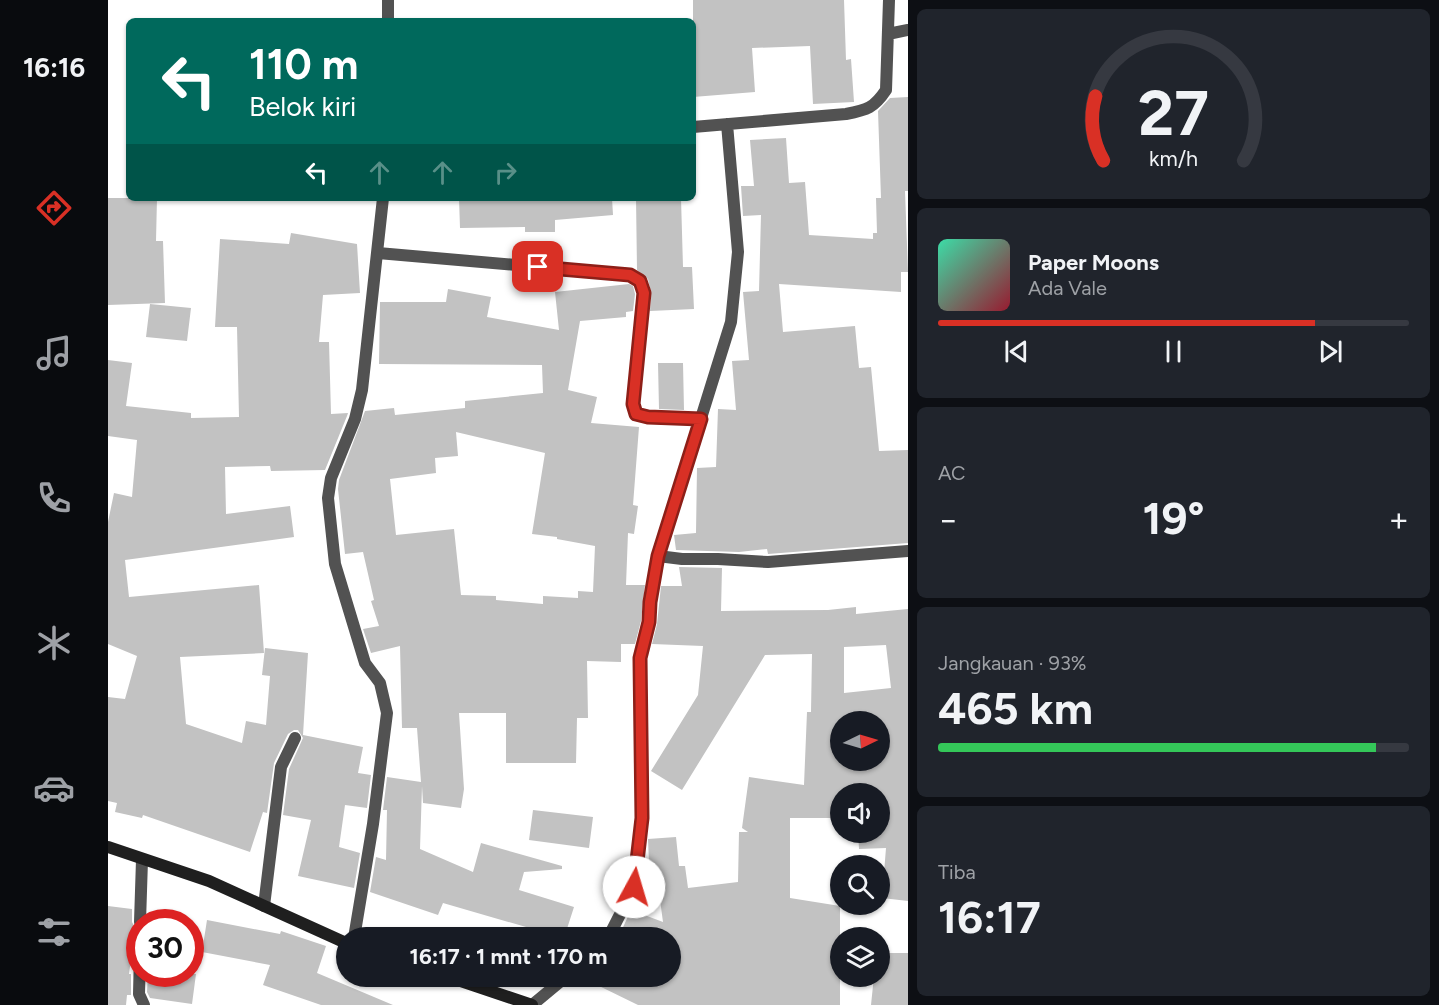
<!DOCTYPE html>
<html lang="id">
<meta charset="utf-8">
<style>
body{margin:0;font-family:Figtree,sans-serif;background:#20242c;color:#f1f3f6;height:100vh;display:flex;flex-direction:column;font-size:22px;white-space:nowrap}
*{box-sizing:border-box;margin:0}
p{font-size:20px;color:#9ea1a6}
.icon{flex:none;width:33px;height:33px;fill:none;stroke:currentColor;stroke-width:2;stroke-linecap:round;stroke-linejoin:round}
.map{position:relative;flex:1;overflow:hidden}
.sheet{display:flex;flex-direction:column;gap:9px;padding:9px;background:#0d0f14;width:531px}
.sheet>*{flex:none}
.guide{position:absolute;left:18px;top:18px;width:570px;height:183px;border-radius:9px;box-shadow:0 2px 4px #0004;background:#00695c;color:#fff;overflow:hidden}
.needle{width:39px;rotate:85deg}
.fabs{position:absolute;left:722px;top:711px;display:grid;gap:12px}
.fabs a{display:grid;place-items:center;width:60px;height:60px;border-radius:50%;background:#171b24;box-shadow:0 2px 4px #0004;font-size:30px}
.speed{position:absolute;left:18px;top:909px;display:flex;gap:12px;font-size:30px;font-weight:700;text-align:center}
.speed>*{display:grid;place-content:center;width:78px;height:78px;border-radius:50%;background:#171b24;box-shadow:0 2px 4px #0004;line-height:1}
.speed .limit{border:9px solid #d22;background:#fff;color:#111}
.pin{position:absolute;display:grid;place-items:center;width:51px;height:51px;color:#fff;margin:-26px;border-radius:12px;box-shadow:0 3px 9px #0006}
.me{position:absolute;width:66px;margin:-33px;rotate:6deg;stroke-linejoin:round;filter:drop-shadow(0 0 4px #0008)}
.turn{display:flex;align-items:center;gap:21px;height:126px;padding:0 24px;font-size:27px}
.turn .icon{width:78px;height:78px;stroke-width:2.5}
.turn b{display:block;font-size:42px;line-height:51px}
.lanes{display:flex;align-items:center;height:57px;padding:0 24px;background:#0003;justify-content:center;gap:30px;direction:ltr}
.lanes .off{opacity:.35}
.big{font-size:45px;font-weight:700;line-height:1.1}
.sheet .card{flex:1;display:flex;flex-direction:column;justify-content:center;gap:9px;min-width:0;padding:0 21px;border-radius:9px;background:#20242c}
.sheet .dial{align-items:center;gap:0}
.dial svg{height:156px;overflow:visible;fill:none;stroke:#363941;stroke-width:7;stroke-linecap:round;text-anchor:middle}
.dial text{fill:#f1f3f6;stroke:none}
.song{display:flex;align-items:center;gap:18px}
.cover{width:72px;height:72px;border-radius:9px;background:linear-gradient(135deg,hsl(160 70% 55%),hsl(350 70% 35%))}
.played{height:6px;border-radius:3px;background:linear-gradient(90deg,#d93025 80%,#363941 80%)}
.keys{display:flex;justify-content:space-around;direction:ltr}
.heat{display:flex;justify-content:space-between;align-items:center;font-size:33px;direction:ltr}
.charge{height:9px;border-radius:4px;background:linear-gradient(90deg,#34c759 93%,#363941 0)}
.trip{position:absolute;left:228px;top:927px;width:345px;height:60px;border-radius:30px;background:#171b24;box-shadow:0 2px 4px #0004;font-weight:700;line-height:60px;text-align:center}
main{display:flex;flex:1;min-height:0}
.tab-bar{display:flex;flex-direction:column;width:108px;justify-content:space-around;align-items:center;background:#090b0e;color:#9ea1a6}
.tab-bar .icon{width:42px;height:42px}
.tab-bar .selected{color:#d93025}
.tab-bar b{font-size:27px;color:#f1f3f6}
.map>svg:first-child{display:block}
.building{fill:#c2c2c2;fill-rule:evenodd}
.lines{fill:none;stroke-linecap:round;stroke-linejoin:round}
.street{stroke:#525252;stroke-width:12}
.secondary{stroke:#1f1f1f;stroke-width:12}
.route-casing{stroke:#8d1f18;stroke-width:15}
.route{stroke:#d93025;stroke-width:10}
</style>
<main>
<nav class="tab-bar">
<b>16:16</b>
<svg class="icon selected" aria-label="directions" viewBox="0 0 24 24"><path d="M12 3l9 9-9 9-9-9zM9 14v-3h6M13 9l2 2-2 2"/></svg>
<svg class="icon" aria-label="music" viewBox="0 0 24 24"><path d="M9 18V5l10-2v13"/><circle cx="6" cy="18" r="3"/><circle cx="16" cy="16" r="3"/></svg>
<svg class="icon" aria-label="phone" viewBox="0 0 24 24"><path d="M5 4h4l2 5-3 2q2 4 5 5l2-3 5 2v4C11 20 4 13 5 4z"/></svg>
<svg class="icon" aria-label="climate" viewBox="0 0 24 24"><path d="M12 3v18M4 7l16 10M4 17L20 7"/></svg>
<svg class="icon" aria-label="car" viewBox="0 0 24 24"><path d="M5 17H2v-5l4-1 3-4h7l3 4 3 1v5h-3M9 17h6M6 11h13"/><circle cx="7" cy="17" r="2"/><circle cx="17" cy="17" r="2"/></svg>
<svg class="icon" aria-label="filters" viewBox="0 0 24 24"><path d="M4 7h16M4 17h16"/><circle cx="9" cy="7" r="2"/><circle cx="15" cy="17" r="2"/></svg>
</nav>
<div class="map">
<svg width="800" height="1005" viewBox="0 0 800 1005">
<rect width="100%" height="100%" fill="#fff"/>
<path class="building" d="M585,0h151l2,60 5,-1 3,43 -41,2 -3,-58 -58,2 3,44 -62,5z
M800,97v94h-3l3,81h-7v20l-122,-8 4,48 72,-6 4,42 12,-1 8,84 29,-1v93l-140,11 -1,-5 -28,3 -63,-2 -2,-15 22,-2 1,-65 19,-1 2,-58 18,1 -4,-49 17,-1 -6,-68 16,-1 2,-76 -18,1 -2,-30h13l-4,-46 36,-2 3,45 16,-1 4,53 64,4v-6h4l-1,-35h5l-3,-87 12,-13z
M0,198h49l-1,43h7l2,62 -57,2z
M351,198h153l1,17 -58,5v12h-30v-5l-65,1z
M528,198h45l2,69h9l2,42 -44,2 1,-18 -3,-14 -11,-9z
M183,233l66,11 3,49 -37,2 -4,47h10l2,72 17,-1 -1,3 -22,54 -54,1 -1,-5 -45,1 1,47 64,-8 4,31 -169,23 4,37 130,-12 5,68 -84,4 6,67 56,19 4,-22 20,4 4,-49 -8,-1 3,-27 43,5 -5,82 60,12 -5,26 13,2 -4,33 -22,-3 -6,42 21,6 -6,35 -56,-12 13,-56 -28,-5 6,-46 14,-31 -5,-8h-4l-6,4 -14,29 -7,50 -4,-1 -13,40 -107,-37 -1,3 -27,-6 2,-9 -9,-2v-104l17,2 12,-43 -29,-12v-122l6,-29 18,4 5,-57 -29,-4v-76l24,3 -6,43 65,7v5l48,-1 -2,-90h-22l5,-88 69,5z
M521,284l4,2 2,8 -2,17 -7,1v5l-46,4 -12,69 29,7 -6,26 48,4 -6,78 5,1 -4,28 -6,-1 -2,52h19l-4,36 -6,23h-14v18l-34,-1 1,57h-11l-1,45h-70v-50h-47l5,76 -3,19 -38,-5 -1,-17 -2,63 53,23 8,-29 81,23v3l-38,3 -5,18 55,17 -10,31 -121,-35 -5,12 -68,-23 6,-35 10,3 1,-50h-4l4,-33 34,5 -4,-54h-15l-2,-82 -29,7 -8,-24 16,-3 -8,-25 3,-1 -11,-48 -18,2 -7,-65 1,-9 26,-69 29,-3 1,7 70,-7v-7l78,-8 -1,-28 -163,-1 1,-62h66l2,-13 43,8 -4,20 72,13 -4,-38zM348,432l89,21 -13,81 25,3v2l38,7 -2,46 -15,-1v7l-35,-2v8l-47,-4v-4l-35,-1 -7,-66 -58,6 -6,-56 46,-6 -1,-15 23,-2z
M42,304l41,4 -4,33 -41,-4z
M550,363h25l1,47 -25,-1z
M571,567l43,1 -1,43 107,-1 28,-3v7l52,-5v292l-26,-3 4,-50 -27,1 -1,-17h21v-38h-39v24h-50v80l50,8v99h-202l-43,-21 3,-8h72v-38h-52l13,-28 32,12 -8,-59h-6l-1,-24 28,-2 3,29h6l3,22 50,-6 1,-50h9l-6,-4 7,-51 55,8 3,-73h4l1,-58 -47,1 -83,135 -31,-19 47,-76 5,-49 -51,-2 5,-20 4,-38h21zM778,645l5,43 -47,5v-46zM732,722h39v38h-39z
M425,810l60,7 -4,31 -60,-8z
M0,906l24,3v13l3,6 -6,46h2v21h-4l-1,10h-18z
M99,920l73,14 1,-3 45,15 -9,27 76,32h-72l-58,-20 7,-20 -68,-13z
M771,953h29v52h-37l3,-29h5z
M40,974h48l-4,30 -42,-6 -3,-6z"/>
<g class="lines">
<path class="street" d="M280,0v21
M780,34l20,-4
M585,127l153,-13c21,-4 28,-6 40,-24l3,-90
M270,253l252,22 10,6 3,12 -10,111 3,10 12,3 53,2
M550,556l73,-234 7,-70 -11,-128
M156,906l17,-139 14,-29
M32,922l2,-62
M246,938l19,-114 14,-111 -7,-30 -15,-20 -30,-99 -7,-66 3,-20 24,-59 7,-29 21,-192
M500,938l26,-51 8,-69 -2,-160 9,-36 1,-20 8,-46 24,3h36l50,3 140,-11
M32,953l-1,41 5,11
M424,1005l35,-29"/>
<path class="secondary" d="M0,847l101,34 137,62
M338,976l86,29"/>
</g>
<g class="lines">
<defs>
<path id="route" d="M430,267l92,8 10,6 4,12 -11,111 3,10 12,3 53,2 -43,137 -8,46 -1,20 -9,36 2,160 -8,69"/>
</defs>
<use href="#route" class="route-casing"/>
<use href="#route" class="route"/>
</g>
</svg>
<div class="fabs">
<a><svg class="needle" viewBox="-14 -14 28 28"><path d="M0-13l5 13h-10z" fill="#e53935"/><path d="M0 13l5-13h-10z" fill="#9ea1a6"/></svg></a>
<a><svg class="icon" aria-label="sound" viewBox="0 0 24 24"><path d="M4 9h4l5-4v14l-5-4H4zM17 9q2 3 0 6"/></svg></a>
<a><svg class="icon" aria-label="search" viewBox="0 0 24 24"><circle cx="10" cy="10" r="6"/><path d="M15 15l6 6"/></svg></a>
<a><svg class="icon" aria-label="layers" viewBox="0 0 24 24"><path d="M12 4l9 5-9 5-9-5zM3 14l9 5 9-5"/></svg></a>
</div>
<div class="speed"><div class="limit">30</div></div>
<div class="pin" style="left:430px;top:267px;background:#d93025"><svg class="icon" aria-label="arrive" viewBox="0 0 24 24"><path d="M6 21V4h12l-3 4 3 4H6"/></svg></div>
<svg class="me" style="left:526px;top:887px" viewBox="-20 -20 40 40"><circle r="19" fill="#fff"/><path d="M0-13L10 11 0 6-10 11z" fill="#d93025"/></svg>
<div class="trip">16:17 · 1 mnt · 170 m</div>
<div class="guide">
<div class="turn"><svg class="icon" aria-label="left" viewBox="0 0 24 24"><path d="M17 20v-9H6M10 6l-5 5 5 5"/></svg><div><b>110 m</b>Belok kiri</div></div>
<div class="lanes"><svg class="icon" aria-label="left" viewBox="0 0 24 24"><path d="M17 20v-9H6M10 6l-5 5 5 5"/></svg><svg class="icon off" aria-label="ahead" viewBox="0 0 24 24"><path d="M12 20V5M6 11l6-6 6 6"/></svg><svg class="icon off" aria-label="ahead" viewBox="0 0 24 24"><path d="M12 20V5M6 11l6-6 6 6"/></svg><svg class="icon off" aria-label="right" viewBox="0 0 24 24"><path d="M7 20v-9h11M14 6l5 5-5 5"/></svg></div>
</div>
</div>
<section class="sheet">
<div class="card dial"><svg viewBox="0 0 100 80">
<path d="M14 69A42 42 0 1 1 86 69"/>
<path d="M14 69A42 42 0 0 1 10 36" stroke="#d93025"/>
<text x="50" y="56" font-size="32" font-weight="700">27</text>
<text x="50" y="72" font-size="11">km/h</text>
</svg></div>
<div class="card">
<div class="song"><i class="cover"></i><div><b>Paper Moons</b><p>Ada Vale</p></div></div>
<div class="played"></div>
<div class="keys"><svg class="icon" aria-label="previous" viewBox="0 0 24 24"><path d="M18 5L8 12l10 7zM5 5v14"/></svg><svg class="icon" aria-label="pause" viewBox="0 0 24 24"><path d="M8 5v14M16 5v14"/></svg><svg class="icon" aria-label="next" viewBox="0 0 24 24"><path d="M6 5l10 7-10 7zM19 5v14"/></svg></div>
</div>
<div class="card"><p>AC</p>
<div class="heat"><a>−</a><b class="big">19°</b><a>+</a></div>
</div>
<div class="card"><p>Jangkauan · 93%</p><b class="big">465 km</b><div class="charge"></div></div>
<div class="card"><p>Tiba</p><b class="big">16:17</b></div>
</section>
</main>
